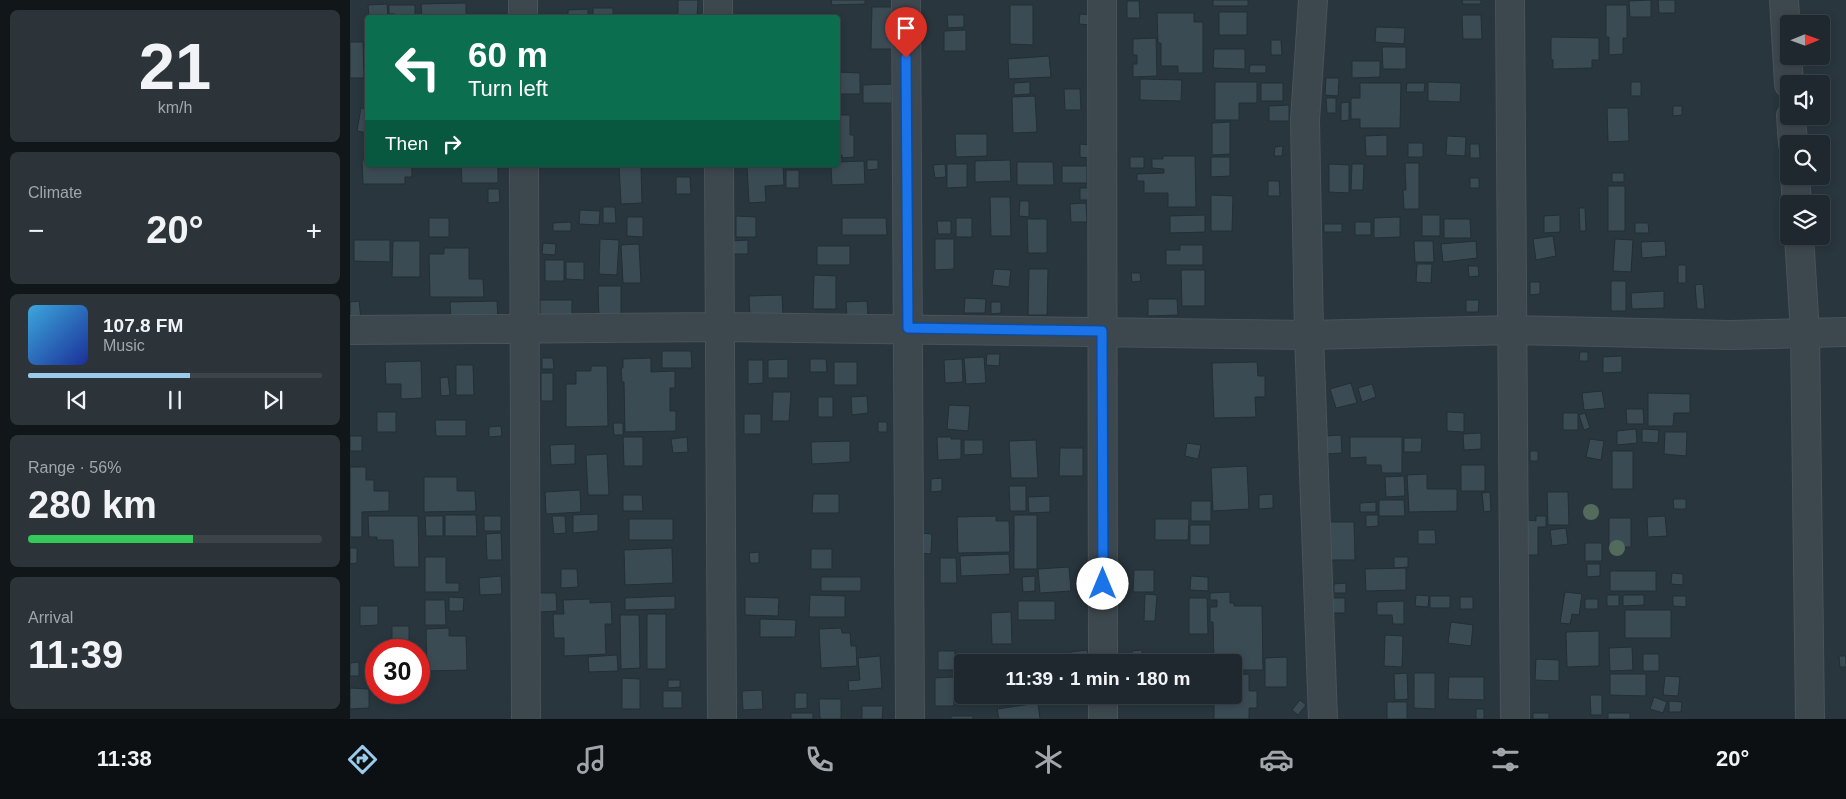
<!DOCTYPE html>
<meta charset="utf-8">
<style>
body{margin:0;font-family:Helvetica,sans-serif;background:#2c343a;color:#f1f3f6;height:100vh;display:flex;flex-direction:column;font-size:19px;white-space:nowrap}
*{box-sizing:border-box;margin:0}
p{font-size:16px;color:#a1a6aa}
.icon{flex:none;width:28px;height:28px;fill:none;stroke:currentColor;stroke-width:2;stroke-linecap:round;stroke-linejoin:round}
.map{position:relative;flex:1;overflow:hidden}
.side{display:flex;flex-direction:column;gap:10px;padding:10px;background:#111619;width:350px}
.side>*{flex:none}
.hud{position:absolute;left:15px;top:15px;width:475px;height:152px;border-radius:5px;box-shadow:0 2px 8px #0003,0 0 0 1px #3c444a;background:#0b6e4f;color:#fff;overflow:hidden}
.needle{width:32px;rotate:89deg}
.controls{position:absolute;left:1430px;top:15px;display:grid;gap:10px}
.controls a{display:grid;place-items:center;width:50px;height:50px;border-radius:5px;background:#1f282e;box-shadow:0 2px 8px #0003,0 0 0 1px #3c444a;font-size:25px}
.speed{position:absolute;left:15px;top:639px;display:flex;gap:10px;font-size:25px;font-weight:700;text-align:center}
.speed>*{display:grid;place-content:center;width:65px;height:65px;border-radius:50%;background:#1f282e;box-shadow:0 2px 8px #0003,0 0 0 1px #3c444a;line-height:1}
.speed .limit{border:8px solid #d22;background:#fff;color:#111}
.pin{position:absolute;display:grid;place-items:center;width:42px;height:42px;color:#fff;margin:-51px -21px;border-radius:50% 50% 50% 0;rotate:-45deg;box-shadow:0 0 5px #0007}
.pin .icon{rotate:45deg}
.me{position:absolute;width:55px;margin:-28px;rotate:0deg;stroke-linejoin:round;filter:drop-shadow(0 0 4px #0008)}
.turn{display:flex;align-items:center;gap:18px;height:105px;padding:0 20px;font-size:22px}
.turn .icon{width:65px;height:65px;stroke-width:2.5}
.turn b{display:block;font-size:35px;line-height:42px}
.then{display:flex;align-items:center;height:48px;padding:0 20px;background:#0003;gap:10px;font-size:19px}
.big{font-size:38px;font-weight:800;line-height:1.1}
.side .tile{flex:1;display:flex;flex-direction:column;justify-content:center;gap:8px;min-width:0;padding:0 18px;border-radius:8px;background:#2c343a}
.side .dial{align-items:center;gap:0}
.dial b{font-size:65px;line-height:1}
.song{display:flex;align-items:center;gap:15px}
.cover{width:60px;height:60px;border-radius:8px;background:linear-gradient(135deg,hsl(200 70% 55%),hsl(230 70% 35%))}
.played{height:5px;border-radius:2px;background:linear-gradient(90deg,#9bcbec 55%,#3c444a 55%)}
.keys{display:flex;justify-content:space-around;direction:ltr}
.heat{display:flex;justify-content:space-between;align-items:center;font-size:28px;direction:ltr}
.charge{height:8px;border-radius:4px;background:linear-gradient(90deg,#34c759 56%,#3c444a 0)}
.trip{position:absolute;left:604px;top:654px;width:288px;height:50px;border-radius:5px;background:#1f282e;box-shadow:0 2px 8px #0003,0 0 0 1px #3c444a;font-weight:800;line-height:50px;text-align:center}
.dock{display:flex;height:80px;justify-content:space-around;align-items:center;background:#0c1012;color:#a1a6aa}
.dock .icon{width:35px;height:35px}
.dock .on{color:#9bcbec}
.dock b{font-size:22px;color:#f1f3f6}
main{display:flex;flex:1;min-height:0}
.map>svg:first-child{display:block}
.building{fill:#3b4b54;stroke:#232e35}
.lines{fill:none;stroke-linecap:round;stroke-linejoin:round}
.minor-casing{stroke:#49535a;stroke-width:30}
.minor{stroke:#3d474e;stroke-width:28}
.tree{fill:#526b5c}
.route-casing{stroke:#114b97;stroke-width:12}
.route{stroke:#1a73e8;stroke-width:9}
</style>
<main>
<section class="side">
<div class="tile dial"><b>21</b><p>km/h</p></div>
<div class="tile"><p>Climate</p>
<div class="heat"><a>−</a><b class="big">20°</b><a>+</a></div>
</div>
<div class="tile">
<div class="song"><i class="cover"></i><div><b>107.8 FM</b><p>Music</p></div></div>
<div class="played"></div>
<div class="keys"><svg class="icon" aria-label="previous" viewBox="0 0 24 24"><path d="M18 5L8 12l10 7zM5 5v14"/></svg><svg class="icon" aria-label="pause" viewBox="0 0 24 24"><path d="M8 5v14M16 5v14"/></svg><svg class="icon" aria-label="next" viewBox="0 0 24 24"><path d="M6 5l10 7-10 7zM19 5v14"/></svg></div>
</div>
<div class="tile"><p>Range · 56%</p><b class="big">280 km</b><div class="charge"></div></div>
<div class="tile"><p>Arrival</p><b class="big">11:39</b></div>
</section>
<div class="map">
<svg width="1496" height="719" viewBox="0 0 1496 719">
<rect width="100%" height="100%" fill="#29363e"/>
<path class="building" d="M328,0h20l-1,18h-19z
M481,0h34v4l-33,1z
M863,0h35v6h-35z
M1112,0h19v4h-18z
M1301,0v17h-21l-1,-16z
M1308,0h17v13h-16z
M777,1h12l1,17h-13z
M116,3v15h-44l-1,-14z
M37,4l1,12 -19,1 -1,-12z
M39,5h26v13h-20v-4h-6z
M660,5h23v40l-23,-1z
M1256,5h21v33h-4v16l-14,1v-18h-3z
M522,7h21v42h-22z
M243,8h20v10h-20z
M238,9v9h-20v-8z
M869,12h28v23h-28z
M807,13h37v9h9v51h-25v-7h-17v-23h-3z
M730,14l12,1 -1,10 -12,-1z
M597,15h17v12l-16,1z
M1112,15h19l1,24h-19z
M1026,27l29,1 -1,16 -29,-2z
M616,30v21h-22v-20z
M1201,37l48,1v22h-7v8l-39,1v-9l-2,-1z
M806,38l1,38 -24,1v-13h4v-9h-4v-16z
M921,40h10l1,15h-11z
M0,42h13l1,36h-14z
M1032,47h24v22h-23z
M864,49h31v20l-32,-1z
M699,56l2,21 -42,2 -1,-20z
M1002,61h28v16l-28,1z
M900,65h16v8h-17z
M488,72l22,1v21h-22z
M976,78h13l-1,18 -13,-1z
M790,79l42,1 -1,21 -41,-1z
M680,82v12l-16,1v-12z
M865,82h42v21h-18v17h-24z
M1078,82l33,1 -1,19 -32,-1z
M1281,82h10v14h-10z
M911,83h22v18h-22z
M1010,83h41l-1,45h-40v-9h-9v-21h9z
M1057,83h18l-1,9h-18z
M542,84v19h-29v-18z
M714,89h16l1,21h-16z
M685,96l2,36 -24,1 -1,-36z
M976,98h10v15h-9z
M999,102v18l-8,1v-18z
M939,105v16h-20v-15z
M1323,106h9v9l-9,1z
M11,108l7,1v24l-11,-2z
M1257,108h21l1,33 -21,1z
M488,115h12v20h4v22l-12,1v-3h-4z
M880,122v32l-18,1v-32z
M605,134h32v22l-31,1z
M1037,135v21h-21l-1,-20z
M1097,136l19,1 -1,19 -19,-1z
M1058,143h15v14h-15z
M730,144l8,1v13l-8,-1z
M1120,144h9l1,14h-10z
M933,146l-1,10h-8l1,-9z
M813,156h32l1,51h-28v-14h-24v-12h-7v-7l27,-1v-4l-12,-1v-9h11z
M780,157h14v11h-14z
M861,157h19v19l-19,1z
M12,160h6v5h44v12h-7v7h-42z
M517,160h11v9l-11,1z
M660,160l1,21 -36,1v-21z
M514,161l1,23 -33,1 -1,-20h7v-3z
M667,162h36l1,23h-37z
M1055,163h14v46h-15l-1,-19h3z
M595,164l1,13 -11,1 -2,-13z
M597,164h20v23l-20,1z
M979,164l20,1v28l-20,-1z
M1002,164h12l-1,26h-12z
M111,165h37v18h-36z
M269,165h22l1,38 -21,1z
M433,165l1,20 -19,1 1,16 -17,1 -2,-36z
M712,166h25v17h-25z
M436,170h13v18h-13z
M1262,173h12v9h-12z
M326,177h14l1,17h-15z
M1120,178h9v10h-9z
M918,181h11l1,15h-12z
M1258,186h17v45h-17z
M730,188h8v12h-8z
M138,189h11l1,13 -12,1z
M861,195l22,1 -1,35h-21z
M640,197h20l1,39h-20z
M670,201h9v16l-10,-1z
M736,203l1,19h-16l-1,-18z
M253,207h12l1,16h-13z
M1229,208h6l1,23h-6z
M230,210l20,1 -1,14 -20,-1z
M855,215v17l-35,1v-17z
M1072,215h18v21h-18z
M1210,215v17l-16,1v-17z
M386,216l20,1v20h-20z
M277,217h16v20l-16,-1z
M1050,217v20l-26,1v-20z
M79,218h20v19h-20z
M492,218h44l1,17h-45z
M606,218h16v19h-16z
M677,219h20v34h-19z
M1094,219h26l1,19h-27z
M587,221h14v13h-13z
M221,222v9h-18v-8z
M1005,222h16v13h-16z
M1285,223h13l1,10h-14z
M974,224h18v8h-18z
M1203,236l3,20 -20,4 -3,-21z
M250,239l19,1 -2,35 -18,-1z
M585,239h19v30l-19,1z
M1265,239l18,1 -2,32 -18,-1z
M4,240h36v22l-36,-1z
M398,240v14h-16v-13z
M43,241h27v36h-28z
M1064,241h19l1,21h-19z
M1126,241l1,17 -34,4 -2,-18z
M1315,241l1,15 -24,2 -1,-16z
M193,243l13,1 -1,11 -13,-1z
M289,244l2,39h-18l-2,-38z
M830,245h23v20h-37v-15h14z
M467,246h33v19h-33z
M94,248h25v31h14l1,18h-54l-1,-43h15z
M195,260h19v21h-19z
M216,262h18v18l-18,-1z
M1067,264h15l-1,19 -15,-1z
M1328,265h8v18h-8z
M1118,266h10l1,10 -10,1z
M644,269l17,1 -2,17 -17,-2z
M679,269h19l-1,46h-19z
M831,270h24v36h-23z
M781,273h9l1,8 -9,1z
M464,275l22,1v33h-23z
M1261,281h15v30h-15z
M1180,282h10v12l-10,1z
M1353,284l2,25h-8l-2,-24z
M248,286h23v32l-22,1z
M1314,291v17l-32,1 -1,-16z
M432,295l1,20 -33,1 -1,-20z
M615,298l21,1 -1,14h-21z
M798,299h29l1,16 -30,1z
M190,300h32v18h-32z
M1116,300h13l-1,12h-12z
M9,301l2,18 -11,1v-18z
M147,301l1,19 -47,1 -1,-19z
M517,301l1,15 -21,1 -1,-15z
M641,302h10v11l-10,1z
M312,351h29l1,17h-30z
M1230,352h8v9h-9z
M637,354h13l-1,12 -13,-1z
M1272,356v16l-19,1v-16z
M634,357l2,26 -20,1 -2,-26z
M192,358h11l1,11h-12z
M301,358v14l24,-1v17h-5v23h6v20l-51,1 -1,-50h-2l-1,-14h2v-9z
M438,359v19h-20v-18z
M460,359h16l1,13h-17z
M612,359l1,23 -18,1 -1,-23z
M398,360h15v23l-15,1z
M71,361l1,37 -21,1v-15h-15l-1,-22z
M484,362h23v23h-23z
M907,362l1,14h7v21h-10l1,20 -42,1 -2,-55z
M106,365h17l1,30h-18z
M241,366h16l1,60 -42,1v-43h10v-13h15z
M191,373h12v28h-12z
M98,377l2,18 -9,1 -1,-18z
M1001,383l6,20 -21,5 -6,-19z
M1022,384l4,13 -14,5 -4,-14z
M1252,391l3,17 -21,2 -2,-17z
M423,392h18l-2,29h-17z
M1298,393l42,1v19h-16l-1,13h-25z
M517,396l1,17 -16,2 -1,-18z
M468,397h15v20h-15z
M599,405l21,1 -2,25 -21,-2z
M1276,409h17l1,15h-17z
M27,412h19v20h-19z
M1097,412l17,1v19l-17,-1z
M1213,413h15v17h-15z
M1235,413l5,15 -6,2 -5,-15z
M394,414h17v20h-17z
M85,420h31v16h-30z
M528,422h9v10h-9z
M263,423h10v12h-9z
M151,426l1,10 -13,1v-10z
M1286,429l1,14 -20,2v-14z
M1292,429l17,1 -1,13 -16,-1z
M1315,432h22l-1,24 -22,-2z
M1131,433v16l-17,1 -1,-16z
M991,435l1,18 -17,1 -1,-18z
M0,436h12v15h-12z
M273,437h20v29h-19z
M337,437l1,15 -15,1 -2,-14z
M587,437h14v2h10v20l-23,1z
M1000,437h52v36h-20l-1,-8h-15v-8l-16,1z
M1054,438h18l-1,14h-17z
M1240,439l14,2 -3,19 -15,-3z
M614,440h19v14l-19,1z
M686,440l2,38h-27l-2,-37z
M500,441v21l-38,2 -1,-22z
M837,443l14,2 -3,14 -13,-3z
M225,444v20l-24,1 -1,-20z
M710,448h23v28h-24z
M1180,451h8v10h-8z
M1262,451h21v38h-21z
M257,454l2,41h-21l-2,-40z
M1111,465h24v26h-24z
M897,466l2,43 -36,2 -2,-43z
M0,467h16v13h8v11h15v20l-27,1v25h-12z
M1077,474v15h30v22l-48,1 -2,-37z
M1054,476l1,20 -19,1 -1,-20z
M74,477h33v14h18l1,20 -52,1z
M592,478v13l-11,1v-13z
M659,486h17v25h-16z
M230,490l1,22 -35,2 -1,-22z
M1140,492l1,19 -7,1 -2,-19z
M1197,492h21l1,33h-21z
M463,494h26v19h-27z
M923,494v14l-14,1v-14z
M273,495h19l1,16h-20z
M700,496v16l-21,1 -1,-16z
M1323,499h13v10h-12z
M1029,500h25l1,16h-26z
M841,501h20v20h-20z
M1026,502v10h-16v-9z
M248,514v17l-25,2v-18z
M95,515h31l1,21h-32z
M664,515h23v54h-23z
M1016,515h12v11l-12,1z
M18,516h50l1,51h-25l-1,-27h-16v-3h-8z
M75,516h18v20h-17z
M134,516h17v15h-17z
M202,516h13l1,17 -12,1z
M646,516v5h13l1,31 -52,1 -1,-36z
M1186,516h10v11h-8v28h-12l1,-35 9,1z
M1315,516l2,20 -19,1 -1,-20z
M1259,518h22v29h-22z
M279,519h44v21h-44z
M805,519h34l-1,21h-33z
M978,522h26l1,38h-26z
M840,525h20v20h-20z
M1216,528l2,16 -16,2 -2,-16z
M1068,530h17l1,14h-18z
M151,533l1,27h-15l-1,-26z
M569,533l13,1 -1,20 -13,-1z
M1235,543h17v18h-17z
M0,548h7v15l-7,1z
M322,548l1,35 -48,2 -1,-35z
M461,549h21v20h-21z
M409,552v11h-9l-1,-10z
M659,554l1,20 -49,2 -1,-20z
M75,557h21v26h13v9h-34z
M1044,557h14v10l-14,1z
M590,558h16l1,25h-17z
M1237,564h13v12l-13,1z
M719,567l2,24 -31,2 -2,-24z
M1056,568v22l-40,1 -1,-22z
M211,569h16l1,18 -17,1z
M784,570h20v22h-21z
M1260,571h46v20h-46z
M1322,573l11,1v11l-12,-1z
M151,576l1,18 -22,1 -1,-17z
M685,576v15l-12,1 -1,-15z
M841,576l17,1v14l-18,-1z
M471,577h40v14h-40z
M996,583v10h-12v-9z
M880,592v11h4v3h28l1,64h-31v-8h-18l-1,-40h-3v-15h7v-7h-7v-7z
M1215,592l17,2 -3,21 -7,-1 -2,10 -10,-1z
M189,593h17l1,18 -18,1z
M795,594l12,1 -2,26h-11z
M460,595l35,1v21h-36z
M1066,595l13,1 -1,11 -13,-1z
M1257,595h12v11h-12z
M1273,595h21v10l-21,1z
M325,596v13l-50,1v-12z
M1080,596h20v12h-20z
M1323,596h13v11l-13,-1z
M99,597l15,1 -1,13h-14z
M395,597l34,1 -1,18 -33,-1z
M1110,597h13v12h-13z
M839,598h18l1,36h-19z
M981,598h14v15h-14z
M240,599v4l21,-1 1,22h-7l1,30 -42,2v-18h-10l-1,-24h11l-1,-14z
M1235,599h13v10h-13z
M75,600h20l1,25h-21z
M668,601h37v19h-37z
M1054,601v23h-11l-1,-9h-15v-13z
M10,606h18v19l-18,1z
M1275,610h46v28h-46z
M661,612l1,32h-20l-1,-31z
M297,614h19v55h-19z
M270,615h19l1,53 -19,1z
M410,619l36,1 -1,17h-35z
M1101,622l22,3 -2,21 -23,-3z
M42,626h17v15h-17z
M99,628v8h17l1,34 -40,1 -1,-42z
M491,628l1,5h8l1,13h5l1,20 -36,2 -2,-39z
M1249,631v35l-32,1 -1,-35z
M1035,635l18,1 -1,31 -18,-1z
M1282,647l1,23 -23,1 -1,-23z
M737,650l2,12h-18l-1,-10z
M792,650v10h-10v-9z
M26,651v24l-2,1 -4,-24z
M588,651h17v19h-17z
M839,653l17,1v8h-17z
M1293,654h16v17h-16z
M267,655l1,16 -29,1 -1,-15z
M530,656l2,32 -33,3 -1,-10 12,-1 -2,-22z
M1489,656h7v11h-6z
M937,657v30h-22v-29z
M614,659h21v3h-21z
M1186,659l23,1v21l-24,-1z
M9,662v14h-9v-13z
M1057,673l1,26 -13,1 -1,-26z
M1064,673h21v36l-21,-1z
M899,674v17h8v17h-8v11h-35v-24h18v-20z
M1260,674h36v22l-36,-1z
M1315,676l15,1 -2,19 -15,-1z
M604,677v29h-19v-28z
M1099,677h35v23l-36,-1z
M272,678l18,1v30h-18z
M69,679v20l-35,1v-8h35z
M318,680h12v7l-12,1z
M0,688l19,1v19l-19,1z
M412,690l1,19 -20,1 -1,-19z
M313,691h19v17h-19z
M445,693h12v15l-12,1z
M647,695h16l1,10 -17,1z
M695,695h40v5l-40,2z
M1240,695h12v20h-11z
M1304,697l13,5 -4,11 -13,-4z
M469,699h22v20h-21z
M950,700l6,5 -8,10 -6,-5z
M1319,701l13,1 -1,10h-12z
M1037,702h20v17h-20z
M688,703l2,16h-41l-2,-10z
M512,706h21l-1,13h-20z
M1126,709h8v10h-8z
M441,713h22v6h-22z
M1183,713h16v6h-16z
M1258,713h22v6h-22z
M601,716h22v3h-22z"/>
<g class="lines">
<defs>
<path id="minor" d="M173,0v18
M368,0v18
M556,0l4,719
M752,0l1,662
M963,0l-8,120 4,215 14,384
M1160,0l5,719
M1434,0l5,84
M1441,116l2,28
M174,165l2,554
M369,165l3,554
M1445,176l2,28
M1449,236l6,96 5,387
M0,330l370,-3 589,8 204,-5 217,5 116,-3
M753,695v24"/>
</defs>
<use href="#minor" class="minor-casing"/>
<use href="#minor" class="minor"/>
</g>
<g class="tree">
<circle cx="1241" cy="512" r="8"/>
<circle cx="1267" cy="548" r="8"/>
</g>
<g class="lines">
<defs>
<path id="route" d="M556,58l2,270 194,3 1,253"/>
</defs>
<use href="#route" class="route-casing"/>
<use href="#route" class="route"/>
</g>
</svg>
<div class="controls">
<a><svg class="needle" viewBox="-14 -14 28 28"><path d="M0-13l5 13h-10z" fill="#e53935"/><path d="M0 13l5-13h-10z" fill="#a1a6aa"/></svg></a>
<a><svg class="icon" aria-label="sound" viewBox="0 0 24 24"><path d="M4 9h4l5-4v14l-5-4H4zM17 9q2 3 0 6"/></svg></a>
<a><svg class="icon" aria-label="search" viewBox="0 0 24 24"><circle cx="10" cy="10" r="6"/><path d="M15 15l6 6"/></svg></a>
<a><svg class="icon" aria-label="layers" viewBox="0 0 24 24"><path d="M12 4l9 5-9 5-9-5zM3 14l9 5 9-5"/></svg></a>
</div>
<div class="speed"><div class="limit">30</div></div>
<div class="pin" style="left:556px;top:58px;background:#d93025"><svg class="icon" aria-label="arrive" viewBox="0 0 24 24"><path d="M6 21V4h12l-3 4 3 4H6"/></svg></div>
<svg class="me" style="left:753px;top:584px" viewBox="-20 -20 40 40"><circle r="19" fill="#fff"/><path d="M0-13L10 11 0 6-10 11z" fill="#1a73e8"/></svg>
<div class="trip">11:39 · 1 min · 180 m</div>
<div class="hud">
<div class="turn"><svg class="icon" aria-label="left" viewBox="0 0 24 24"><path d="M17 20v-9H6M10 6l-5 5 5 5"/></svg><div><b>60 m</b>Turn left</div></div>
<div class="then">Then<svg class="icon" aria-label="right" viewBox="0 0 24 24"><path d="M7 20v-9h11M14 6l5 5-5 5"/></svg></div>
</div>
</div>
</main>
<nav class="dock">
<b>11:38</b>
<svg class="icon on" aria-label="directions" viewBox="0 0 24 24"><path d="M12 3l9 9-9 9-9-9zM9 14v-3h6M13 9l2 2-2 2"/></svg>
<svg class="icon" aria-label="music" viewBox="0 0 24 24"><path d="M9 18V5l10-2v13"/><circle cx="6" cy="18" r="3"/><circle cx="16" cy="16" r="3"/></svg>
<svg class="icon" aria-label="phone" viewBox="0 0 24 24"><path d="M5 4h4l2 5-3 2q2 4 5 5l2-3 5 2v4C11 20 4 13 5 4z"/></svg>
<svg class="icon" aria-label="climate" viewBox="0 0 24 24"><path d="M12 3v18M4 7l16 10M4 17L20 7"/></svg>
<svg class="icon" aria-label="car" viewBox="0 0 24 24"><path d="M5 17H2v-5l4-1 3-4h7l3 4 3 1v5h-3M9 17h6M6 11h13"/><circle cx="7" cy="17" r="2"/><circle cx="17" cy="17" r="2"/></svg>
<svg class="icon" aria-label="filters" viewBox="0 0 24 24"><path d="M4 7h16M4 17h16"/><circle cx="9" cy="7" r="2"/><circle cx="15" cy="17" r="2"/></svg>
<b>20°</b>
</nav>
